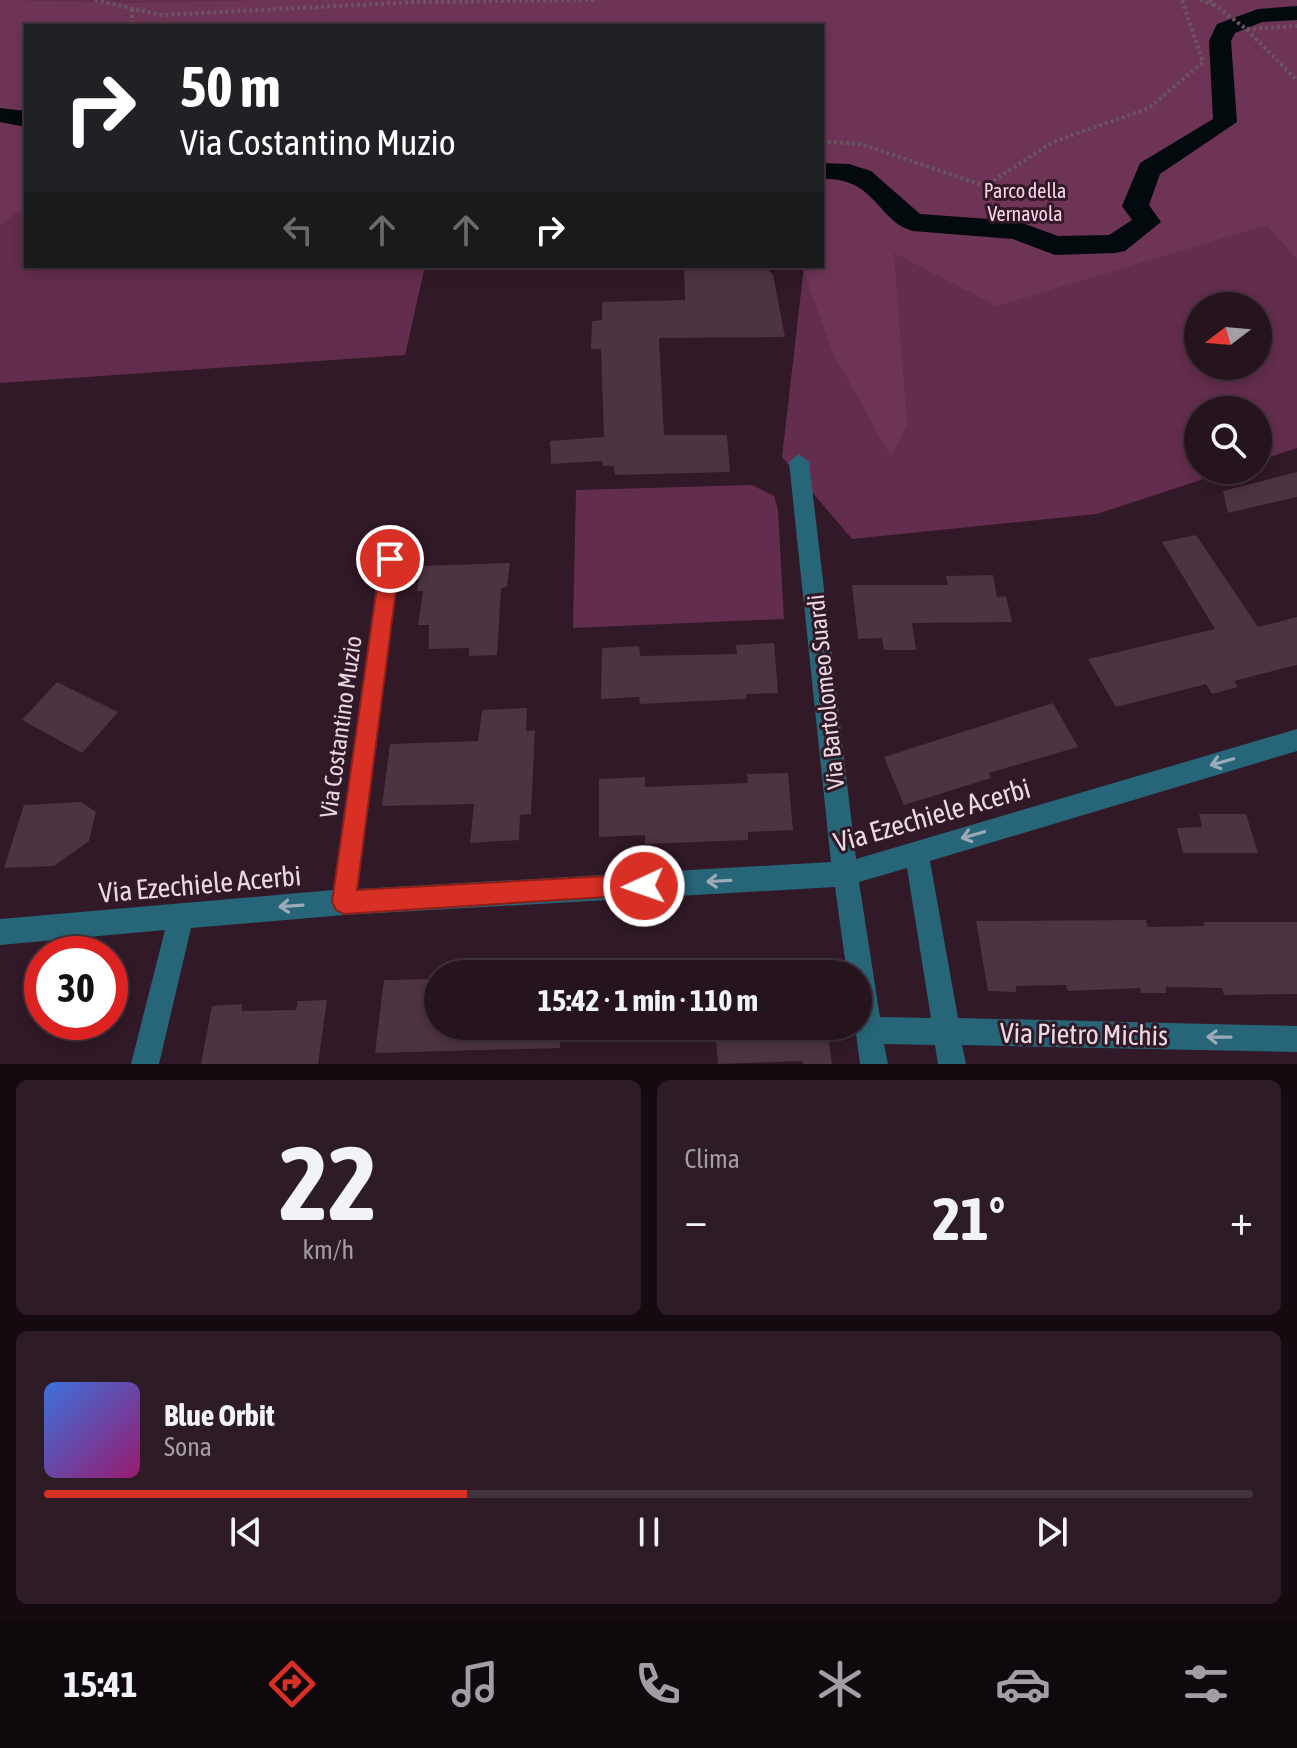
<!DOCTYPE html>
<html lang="it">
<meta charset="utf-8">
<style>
body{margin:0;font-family:"Asap Condensed",sans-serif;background:#2d1c26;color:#f1f3f6;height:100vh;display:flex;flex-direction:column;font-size:30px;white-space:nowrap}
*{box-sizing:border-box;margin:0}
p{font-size:26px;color:#a39ea4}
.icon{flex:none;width:44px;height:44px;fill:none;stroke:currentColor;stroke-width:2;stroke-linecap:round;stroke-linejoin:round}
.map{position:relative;height:1064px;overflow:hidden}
.details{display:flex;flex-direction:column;gap:16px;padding:16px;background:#140a10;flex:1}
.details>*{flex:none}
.hud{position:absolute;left:24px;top:24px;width:800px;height:244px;border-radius:0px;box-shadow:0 4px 12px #0003,0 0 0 2px #42323b;background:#202124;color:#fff;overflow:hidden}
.needle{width:52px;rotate:254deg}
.buttons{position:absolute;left:1184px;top:292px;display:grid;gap:16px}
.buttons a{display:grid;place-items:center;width:88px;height:88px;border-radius:50%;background:#25131d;box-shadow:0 4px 12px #0003,0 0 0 2px #42323b;font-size:40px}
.speed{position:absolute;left:24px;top:936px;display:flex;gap:16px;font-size:40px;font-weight:700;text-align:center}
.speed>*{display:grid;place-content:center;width:104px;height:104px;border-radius:50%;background:#25131d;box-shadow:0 4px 12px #0003,0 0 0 2px #42323b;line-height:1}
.speed .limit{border:12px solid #d22;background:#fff;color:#111}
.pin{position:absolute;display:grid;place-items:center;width:68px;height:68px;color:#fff;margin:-34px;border:4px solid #fff;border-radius:50%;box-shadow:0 2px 8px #0007}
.me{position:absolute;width:88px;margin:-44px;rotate:267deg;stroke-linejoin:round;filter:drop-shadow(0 0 6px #0008)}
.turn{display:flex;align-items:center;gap:28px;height:168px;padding:0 24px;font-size:36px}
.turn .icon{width:104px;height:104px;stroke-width:2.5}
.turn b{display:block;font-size:56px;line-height:68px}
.lanes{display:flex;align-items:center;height:76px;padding:0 24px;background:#0003;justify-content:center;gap:40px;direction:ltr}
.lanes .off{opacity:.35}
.big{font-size:60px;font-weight:700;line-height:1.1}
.details .card{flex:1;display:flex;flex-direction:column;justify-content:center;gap:12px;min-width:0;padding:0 28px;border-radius:12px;background:#2d1c26}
.details .dial{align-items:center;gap:0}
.dial b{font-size:104px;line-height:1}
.song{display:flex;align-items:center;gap:24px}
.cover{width:96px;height:96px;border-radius:12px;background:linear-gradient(135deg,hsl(220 70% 55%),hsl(320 70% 35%))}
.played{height:8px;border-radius:4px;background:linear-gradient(90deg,#d93025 35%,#42323b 35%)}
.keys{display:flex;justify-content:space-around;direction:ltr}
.heat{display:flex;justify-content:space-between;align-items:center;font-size:44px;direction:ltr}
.details .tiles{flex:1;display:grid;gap:16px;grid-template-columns:1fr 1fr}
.card:last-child{grid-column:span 2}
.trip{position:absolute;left:424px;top:960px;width:448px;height:80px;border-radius:40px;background:#25131d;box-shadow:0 4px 12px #0003,0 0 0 2px #42323b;font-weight:700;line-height:80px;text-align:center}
.dock{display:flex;height:128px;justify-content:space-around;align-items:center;background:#0f080c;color:#a39ea4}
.dock .icon{width:56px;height:56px}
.dock .active{color:#d93025}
.dock b{font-size:36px;color:#f1f3f6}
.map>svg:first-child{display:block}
.green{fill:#632d4d;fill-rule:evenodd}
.forest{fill:#6d3456}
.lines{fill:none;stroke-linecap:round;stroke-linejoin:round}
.canal{fill:#020a0d;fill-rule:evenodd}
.building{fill:#4e3342}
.path{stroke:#6a5460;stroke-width:4;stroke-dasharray:3 3;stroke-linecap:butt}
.minor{fill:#276678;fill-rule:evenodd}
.oneway{stroke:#9cabb7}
.route{fill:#d93025;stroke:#8d1f18;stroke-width:2}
.labels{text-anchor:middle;stroke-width:6;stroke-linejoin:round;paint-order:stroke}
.far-park-label{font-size:20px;fill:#fcd6ea;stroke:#311927}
.street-label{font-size:24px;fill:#ead9e1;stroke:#311927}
.near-street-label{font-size:28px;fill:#ead9e1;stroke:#311927}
</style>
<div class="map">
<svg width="1297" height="1064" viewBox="0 0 1297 1064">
<rect width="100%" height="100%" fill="#311927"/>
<path class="green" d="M0,0h1297v448l-39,13v-51h-60v60h33l-134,44 -245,25 -70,-82 22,-191h18v-240h-796v240h399l-20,89 -405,28zM1198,306h60v60h-60z
M752,485l22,11 4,14 6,109 -211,9 3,-138z"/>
<path class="forest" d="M0,0l140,3 125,-3h1032v259l-30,-34 -270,81 -103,-53 13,171 -16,33 -59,-106 -30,-85h20v-240h-796v186l-10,1 -16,12z"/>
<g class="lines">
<path class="canal" d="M1297,6v14l-35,2 -27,11 -4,8 6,81 -77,52 -11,31 12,17 -36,29 -10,2 -60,2 -42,-16 -100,-8c-36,-10 -37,-54 -91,-52v-16l27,1 22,7 49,43 97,7 41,15 51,-1 23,-15 -10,-14 18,-43 73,-44 -4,-78 8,-17 41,-15z
M0,108l26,3v16l-26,-5z"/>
</g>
<path class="building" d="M684,266h81l8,9 12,62 -126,1 5,97h63l3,37 -115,3 -1,-9h-11l-1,-5 -51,3 -1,-23 54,-4 -3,-88h-10l1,-28 10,-1v-18l83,-2z
M1297,472v25l-69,16 -5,-22z
M1196,535l62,92 39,-10v48l-63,16 4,6 -26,7 -6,-10 -90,23 -28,-48 127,-30 -53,-87z
M510,563l-3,24 -6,1 -4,67 -28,1v-8l-40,1v-24h-11l5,-34h-6l4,-25z
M993,575l4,22 9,-1 6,26 -100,1 4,27h-32l-2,-12 -24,1 -6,-54h96l-2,-9z
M774,643l4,50 -31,1 -1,5 -106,5 -1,-7 -38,2 1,-51 37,-2 1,10 97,-2 -1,-9z
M57,682l61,30 -36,41 -60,-33z
M1053,703l25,44 -89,26 2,5 -87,27 -20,-48z
M527,708l-1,23 9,-1 -4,84 -11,1 -1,25 -49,3 4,-39 -92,2 8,-62 88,-3 4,-31z
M788,773l5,57 -45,2v8l-103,4v-9l-46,2v-58l46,-2v10l103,-4 -1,-9z
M81,802l15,10 -7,29 -35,25 -50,2 20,-63z
M1199,814h47l12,39h-75l-6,-25 25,-1z
M1146,920l1,7 58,-1 -2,-4h94v72l-73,1 -2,-7 -56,-1v6h-25l-1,-5 -72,3 -2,-6 -50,1v6l-28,-1 -12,-70z
M438,979v47h121l1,22 -185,5 9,-73z
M327,1000l-9,64h-117l11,-58 30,-2v7l54,-1 2,-9z
M715,1026h112l5,38h-29l-1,-3 -84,3z"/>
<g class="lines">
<path class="path" d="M95,0l66,15 255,-13 178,-2
M1200,0l14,5
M1209,0l37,29 51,51
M132,9v17
M1247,29l50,-3
M822,141l39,3 124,42 68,-44 96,-34 54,-46 -21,-62"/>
<path class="minor" d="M799,454l10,8 47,397 441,-130v22l-367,110 28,157 339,8v26l-335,-7 4,19h-28l-3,-19 -51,-1 4,20h-28l-5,-38h3v-52h-11l-12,-87 -491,28 -153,13 -32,136h-28l34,-134 -165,15v-26l333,-29 47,-331 3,-6 7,-3 7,3 3,6 -42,330 473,-27 -42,-400zM907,868l24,150 -51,-1 -21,-135z"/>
</g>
<defs><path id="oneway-shaft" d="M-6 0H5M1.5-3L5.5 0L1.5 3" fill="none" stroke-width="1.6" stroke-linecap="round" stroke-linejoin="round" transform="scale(2)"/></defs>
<g class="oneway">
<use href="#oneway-shaft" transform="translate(1222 762) rotate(164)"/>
<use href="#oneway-shaft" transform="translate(973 835) rotate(164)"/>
<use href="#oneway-shaft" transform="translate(719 881) rotate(177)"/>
<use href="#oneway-shaft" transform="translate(291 906) rotate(176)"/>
<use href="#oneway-shaft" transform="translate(1219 1037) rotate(-179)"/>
</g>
<path class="route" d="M390,551l10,8 -43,331 287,-16 8,4 3,8 -3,8 -308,20 -8,-4 -4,-8 49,-343z"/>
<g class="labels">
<g class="far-park-label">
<text x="1025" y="198">Parco della<tspan x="1025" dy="23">Vernavola</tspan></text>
</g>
<g class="street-label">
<text transform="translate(826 692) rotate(-96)" y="8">Via Bartolomeo Suardi</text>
<text transform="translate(341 727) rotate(-82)" y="8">Via Costantino Muzio</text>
</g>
<g class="near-street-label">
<text transform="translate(932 815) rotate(-16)" y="10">Via Ezechiele Acerbi</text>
<text transform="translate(200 884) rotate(-5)" y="10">Via Ezechiele Acerbi</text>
<text transform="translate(1084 1034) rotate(1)" y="10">Via Pietro Michis</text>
</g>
</g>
</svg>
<div class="buttons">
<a><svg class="needle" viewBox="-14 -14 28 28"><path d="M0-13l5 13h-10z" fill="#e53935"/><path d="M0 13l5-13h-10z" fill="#a39ea4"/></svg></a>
<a><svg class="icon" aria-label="search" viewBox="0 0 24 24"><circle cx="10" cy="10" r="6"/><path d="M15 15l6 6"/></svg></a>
</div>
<div class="speed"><div class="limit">30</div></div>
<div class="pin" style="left:390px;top:559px;background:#d93025"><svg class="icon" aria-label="arrive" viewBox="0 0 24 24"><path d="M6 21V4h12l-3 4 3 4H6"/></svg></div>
<svg class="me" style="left:644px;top:886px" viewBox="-20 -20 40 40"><circle r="17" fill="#d93025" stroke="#fff" stroke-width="3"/><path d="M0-11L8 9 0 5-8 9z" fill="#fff"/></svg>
<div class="trip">15:42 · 1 min · 110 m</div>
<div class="hud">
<div class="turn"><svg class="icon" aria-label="right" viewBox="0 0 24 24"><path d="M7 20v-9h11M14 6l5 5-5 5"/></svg><div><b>50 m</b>Via Costantino Muzio</div></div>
<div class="lanes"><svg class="icon off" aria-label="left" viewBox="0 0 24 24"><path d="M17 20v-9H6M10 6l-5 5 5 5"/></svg><svg class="icon off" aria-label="ahead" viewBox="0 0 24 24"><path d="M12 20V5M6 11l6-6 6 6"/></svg><svg class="icon off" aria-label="ahead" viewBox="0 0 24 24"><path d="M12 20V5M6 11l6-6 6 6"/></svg><svg class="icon" aria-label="right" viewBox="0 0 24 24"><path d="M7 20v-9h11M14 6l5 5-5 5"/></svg></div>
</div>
</div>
<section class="details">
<div class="tiles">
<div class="card dial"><b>22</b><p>km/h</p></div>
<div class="card"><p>Clima</p>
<div class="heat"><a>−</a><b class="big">21°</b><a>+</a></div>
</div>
<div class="card">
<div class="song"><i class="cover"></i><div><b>Blue Orbit</b><p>Sona</p></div></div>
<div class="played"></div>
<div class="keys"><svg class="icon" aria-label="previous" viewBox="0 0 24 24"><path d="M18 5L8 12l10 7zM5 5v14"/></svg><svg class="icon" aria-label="pause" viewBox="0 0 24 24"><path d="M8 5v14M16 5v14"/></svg><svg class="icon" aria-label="next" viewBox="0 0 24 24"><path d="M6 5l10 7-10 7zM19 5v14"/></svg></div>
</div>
</div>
</section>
<nav class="dock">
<b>15:41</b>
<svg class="icon active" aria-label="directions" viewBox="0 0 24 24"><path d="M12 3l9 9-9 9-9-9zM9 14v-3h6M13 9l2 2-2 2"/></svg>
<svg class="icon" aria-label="music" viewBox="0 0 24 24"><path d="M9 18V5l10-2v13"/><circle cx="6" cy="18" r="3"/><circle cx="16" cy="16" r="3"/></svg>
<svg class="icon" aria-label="phone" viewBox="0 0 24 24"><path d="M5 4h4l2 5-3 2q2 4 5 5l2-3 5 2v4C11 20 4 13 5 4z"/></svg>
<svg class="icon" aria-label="climate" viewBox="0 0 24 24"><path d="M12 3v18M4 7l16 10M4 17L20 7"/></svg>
<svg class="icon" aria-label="car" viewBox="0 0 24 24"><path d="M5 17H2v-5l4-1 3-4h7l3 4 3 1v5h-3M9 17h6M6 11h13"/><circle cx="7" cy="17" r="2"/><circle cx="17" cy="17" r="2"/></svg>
<svg class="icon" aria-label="filters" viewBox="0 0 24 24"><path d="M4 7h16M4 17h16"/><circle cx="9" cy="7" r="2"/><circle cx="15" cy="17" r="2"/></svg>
</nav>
